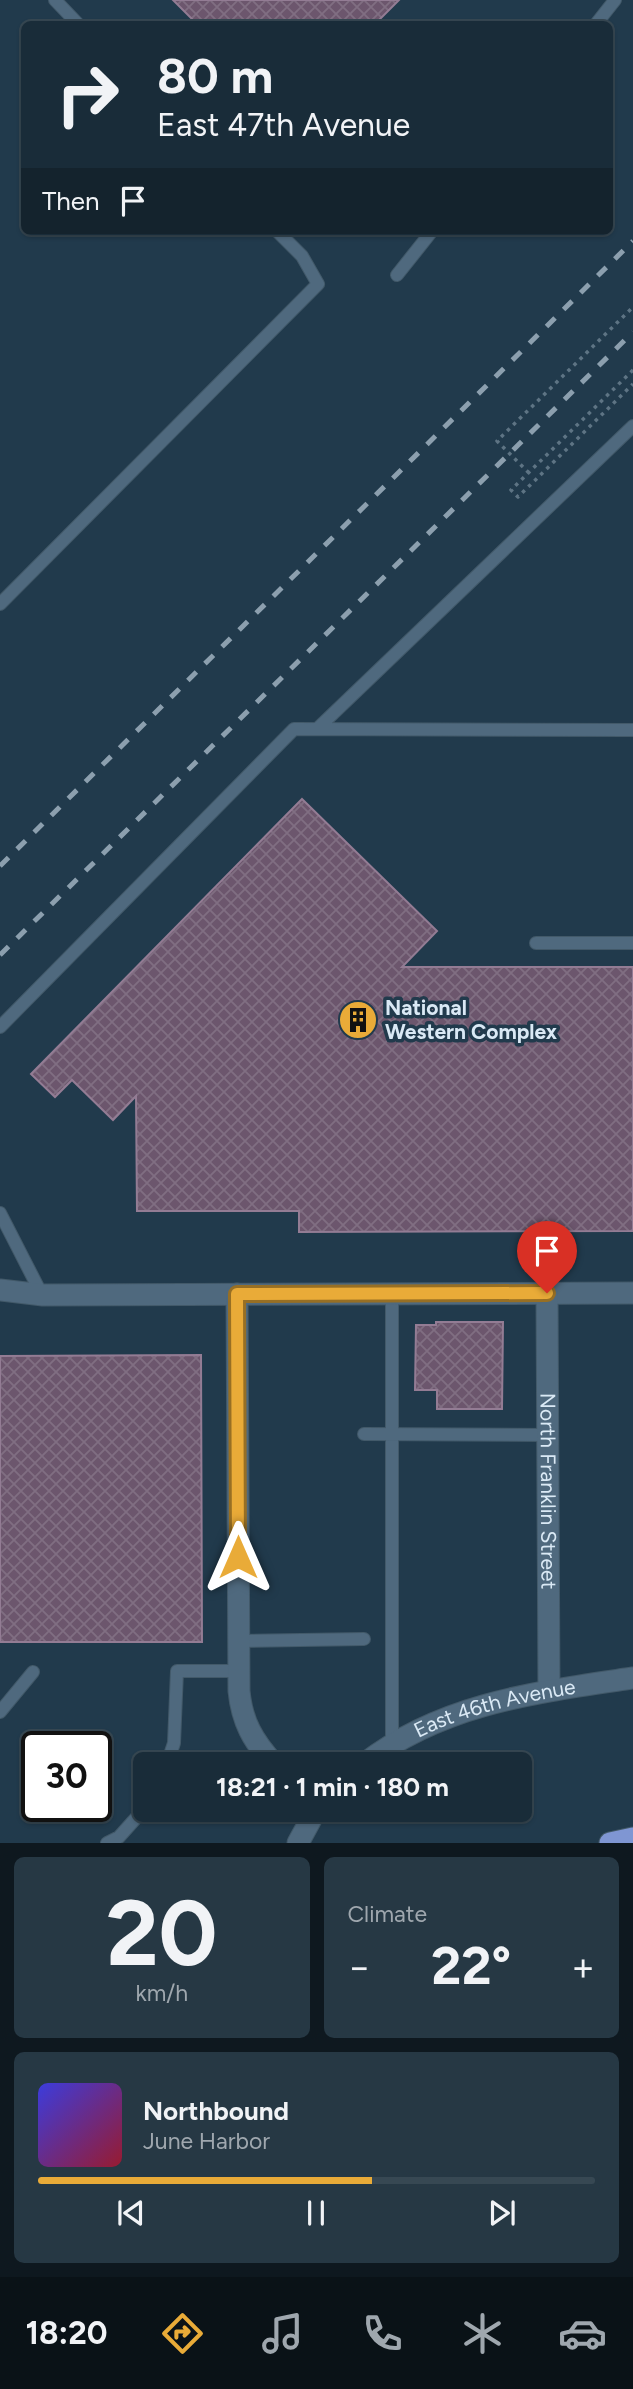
<!DOCTYPE html>
<meta charset="utf-8">
<style>
body{margin:0;font-family:Figtree,sans-serif;background:#263844;color:#f1f3f6;height:100vh;display:flex;flex-direction:column;font-size:26px;white-space:nowrap}
*{box-sizing:border-box;margin:0}
p{font-size:23px;color:#9fa7ae}
.icon{flex:none;width:38px;height:38px;fill:none;stroke:currentColor;stroke-width:2;stroke-linecap:round;stroke-linejoin:round}
.map{position:relative;height:1843px;overflow:hidden}
.side{display:flex;flex-direction:column;gap:14px;padding:14px;background:#0e181f;flex:1}
.side>*{flex:none}
.top-card{position:absolute;left:21px;top:21px;width:592px;height:214px;border-radius:10px;box-shadow:0 2px 5px #0004,0 0 0 2px #374853;background:#192c39;color:#f1f3f6;overflow:hidden}
.speed{position:absolute;left:21px;top:1731px;display:flex;gap:14px;font-size:35px;font-weight:700;text-align:center}
.speed>*{display:grid;place-content:center;width:91px;height:91px;border-radius:50%;background:#192c39;box-shadow:0 2px 5px #0004,0 0 0 2px #374853;line-height:1}
.speed .limit{border:4px solid #111;border-radius:10px;background:#fff;color:#111}
.pin{position:absolute;display:grid;place-items:center;width:60px;height:60px;color:#fff;margin:-72px -30px;border-radius:50% 50% 50% 0;rotate:-45deg;box-shadow:0 0 7px #0007}
.pin .icon{rotate:45deg}
.me{position:absolute;width:77px;margin:-38px;rotate:0deg;stroke-linejoin:round;filter:drop-shadow(0 0 5px #0008)}
.turn{display:flex;align-items:center;gap:24px;height:147px;padding:0 21px;font-size:32px}
.turn .icon{width:91px;height:91px;stroke-width:2.5}
.turn b{display:block;font-size:49px;line-height:60px}
.then{display:flex;align-items:center;height:66px;padding:0 21px;background:#0003;gap:14px;font-size:26px}
.big{font-size:52px;font-weight:700;line-height:1.1}
.side .widget{flex:1;display:flex;flex-direction:column;justify-content:center;gap:10px;min-width:0;padding:0 24px;border-radius:10px;background:#263844}
.side .dial{align-items:center;gap:0}
.dial b{font-size:91px;line-height:1}
.song{display:flex;align-items:center;gap:21px}
.cover{width:84px;height:84px;border-radius:10px;background:linear-gradient(135deg,hsl(240 70% 55%),hsl(350 70% 35%))}
.played{height:7px;border-radius:4px;background:linear-gradient(90deg,#e9ab38 60%,#374853 60%)}
.keys{display:flex;justify-content:space-around;direction:ltr}
.heat{display:flex;justify-content:space-between;align-items:center;font-size:38px;direction:ltr}
.side .tiles{flex:1;display:grid;gap:14px;grid-template-columns:1fr 1fr}
.widget:last-child{grid-column:span 2}
.trip{position:absolute;left:133px;top:1752px;width:399px;height:70px;border-radius:10px;background:#192c39;box-shadow:0 2px 5px #0004,0 0 0 2px #374853;font-weight:700;line-height:70px;text-align:center}
.tab-bar{display:flex;height:112px;justify-content:space-around;align-items:center;background:#0a1217;color:#9fa7ae}
.tab-bar .icon{width:49px;height:49px}
.tab-bar .current{color:#e9ab38}
.tab-bar b{font-size:32px;color:#f1f3f6}
.map>svg:first-child{display:block}
.building{fill:url(#building-cross-hatch);stroke:#937c94;stroke-width:2}
.lines{fill:none;stroke-linecap:round;stroke-linejoin:round}
.lane-casing{stroke:#425969;stroke-width:14}
.street-casing{stroke:#425969;stroke-width:23}
.highway-casing{stroke:#425969;stroke-width:23}
.path{stroke:#5e7484;stroke-width:3.5;stroke-dasharray:3.5 5;stroke-linecap:butt}
.lane{stroke:#4f697e;stroke-width:12}
.street{stroke:#4f697e;stroke-width:21}
.highway{stroke:#7f96d3;stroke-width:21}
.rail{stroke:#8c9fae;stroke-width:5;stroke-dasharray:12 12;stroke-linecap:butt}
.route-casing{stroke:#976f24;stroke-width:18}
.route{stroke:#e9ab38;stroke-width:12}
.labels{text-anchor:middle;stroke-width:7;stroke-linejoin:round;paint-order:stroke}
.poi-label{font-size:21px;font-weight:bold;fill:#dae9f5;stroke:#213a4c;text-anchor:start}
.street-label{font-size:21px;fill:#dae9f5;stroke:#213a4c}
</style>
<div class="map">
<svg width="633" height="1843" viewBox="0 0 633 1843">
<defs>
<pattern id="building-cross-hatch" width="8" height="8" patternUnits="userSpaceOnUse" patternTransform="scale(1.75)"><rect width="8" height="8" fill="#6c566d"/><path d="M0 0l8 8M0 8l8-8" fill="none" stroke="#806e82"/></pattern>
</defs>
<rect width="100%" height="100%" fill="#213a4c"/>
<path class="building" d="M173,0h226l-24,24h-178z
M302,799l135,132 -35,36h231v264l-334,1v-21h-162l-1,-115 -23,24 -41,-40 -17,17 -24,-23z
M436,1322h67l-1,87h-65v-19h-22l1,-65h20z
M201,1355l1,287h-202v-286z"/>
<g class="lines">
<defs>
<path id="lane" d="M55,0l23,24
M596,24l19,-24
M397,275l35,-44
M0,604l318,-320 -16,-28 -25,-25
M317,729l316,-303
M536,943h97
M0,1027l294,-298 339,1
M0,1213l42,82
M392,1293v451
M364,1434l184,1
M239,1641l125,-2
M0,1712l33,-40
M167,1764l7,-21 3,-72h62
M107,1843l12,-6 26,-29"/>
<g id="street">
<path d="M0,1290l43,5 590,-2"/>
<path id="s1" d="M547,1293l2,397"/>
<path d="M237,1294l2,397c3,31 14,50 35,73"/>
<path id="s2" d="M364,1764c78,-61 174,-72 269,-86"/>
<path d="M298,1843l18,-33"/>
</g>
<path id="highway" d="M610,1843l23,-5"/>
</defs>
<use href="#lane" class="lane-casing"/>
<use href="#street" class="street-casing"/>
<use href="#highway" class="highway-casing"/>
<path class="path" d="M633,370l-122,120 7,7 115,-113
M529,473l-32,-32 136,-134"/>
<use href="#lane" class="lane"/>
<use href="#street" class="street"/>
<use href="#highway" class="highway"/>
<path class="rail" d="M0,866l633,-625
M0,955l633,-623"/>
</g>
<g class="lines">
<defs>
<path id="route" d="M238,1557l-1,-263 310,-1"/>
</defs>
<use href="#route" class="route-casing"/>
<use href="#route" class="route"/>
</g>
<defs>
<symbol id="building-disc" viewBox="-11 -11 22 22"><circle r="9.5" fill="#e9ab38" stroke="#213a4c"/><path d="M-4-6H4V6H1V3H-1V6H-4ZM-2.5-4.3h1.7v1.8h-1.7ZM.8-4.3h1.7v1.8H.8ZM-2.5-1h1.7V.8h-1.7ZM.8-1h1.7V.8H.8Z" fill="#111"/></symbol>
</defs>
<g fill-rule="evenodd">
<use href="#building-disc" x="336" y="998" width="44" height="44"/>
</g>
<g class="labels">
<g class="poi-label">
<text x="385" y="1015">National<tspan x="385" dy="24">Western Complex</tspan></text>
</g>
<g class="street-label">
<text dy="7" stroke="none"><textPath href="#s1" startOffset="198">North Franklin Street</textPath></text>
<text dy="7" stroke="none"><textPath href="#s2" startOffset="144">East 46th Avenue</textPath></text>
</g>
</g>
</svg>
<div class="speed"><div class="limit">30</div></div>
<div class="pin" style="left:547px;top:1293px;background:#d93025"><svg class="icon" aria-label="arrive" viewBox="0 0 24 24"><path d="M6 21V4h12l-3 4 3 4H6"/></svg></div>
<svg class="me" style="left:238px;top:1557px" viewBox="-20 -20 40 40"><path d="M0-17L14 15 0 8-14 15z" fill="#e9ab38" stroke="#fff" stroke-width="4"/></svg>
<div class="trip">18:21 · 1 min · 180 m</div>
<div class="top-card">
<div class="turn"><svg class="icon" aria-label="right" viewBox="0 0 24 24"><path d="M7 20v-9h11M14 6l5 5-5 5"/></svg><div><b>80 m</b>East 47th Avenue</div></div>
<div class="then">Then<svg class="icon" aria-label="arrive" viewBox="0 0 24 24"><path d="M6 21V4h12l-3 4 3 4H6"/></svg></div>
</div>
</div>
<section class="side">
<div class="tiles">
<div class="widget dial"><b>20</b><p>km/h</p></div>
<div class="widget"><p>Climate</p>
<div class="heat"><a>−</a><b class="big">22°</b><a>+</a></div>
</div>
<div class="widget">
<div class="song"><i class="cover"></i><div><b>Northbound</b><p>June Harbor</p></div></div>
<div class="played"></div>
<div class="keys"><svg class="icon" aria-label="previous" viewBox="0 0 24 24"><path d="M18 5L8 12l10 7zM5 5v14"/></svg><svg class="icon" aria-label="pause" viewBox="0 0 24 24"><path d="M8 5v14M16 5v14"/></svg><svg class="icon" aria-label="next" viewBox="0 0 24 24"><path d="M6 5l10 7-10 7zM19 5v14"/></svg></div>
</div>
</div>
</section>
<nav class="tab-bar">
<b>18:20</b>
<svg class="icon current" aria-label="directions" viewBox="0 0 24 24"><path d="M12 3l9 9-9 9-9-9zM9 14v-3h6M13 9l2 2-2 2"/></svg>
<svg class="icon" aria-label="music" viewBox="0 0 24 24"><path d="M9 18V5l10-2v13"/><circle cx="6" cy="18" r="3"/><circle cx="16" cy="16" r="3"/></svg>
<svg class="icon" aria-label="phone" viewBox="0 0 24 24"><path d="M5 4h4l2 5-3 2q2 4 5 5l2-3 5 2v4C11 20 4 13 5 4z"/></svg>
<svg class="icon" aria-label="climate" viewBox="0 0 24 24"><path d="M12 3v18M4 7l16 10M4 17L20 7"/></svg>
<svg class="icon" aria-label="car" viewBox="0 0 24 24"><path d="M5 17H2v-5l4-1 3-4h7l3 4 3 1v5h-3M9 17h6M6 11h13"/><circle cx="7" cy="17" r="2"/><circle cx="17" cy="17" r="2"/></svg>
</nav>
